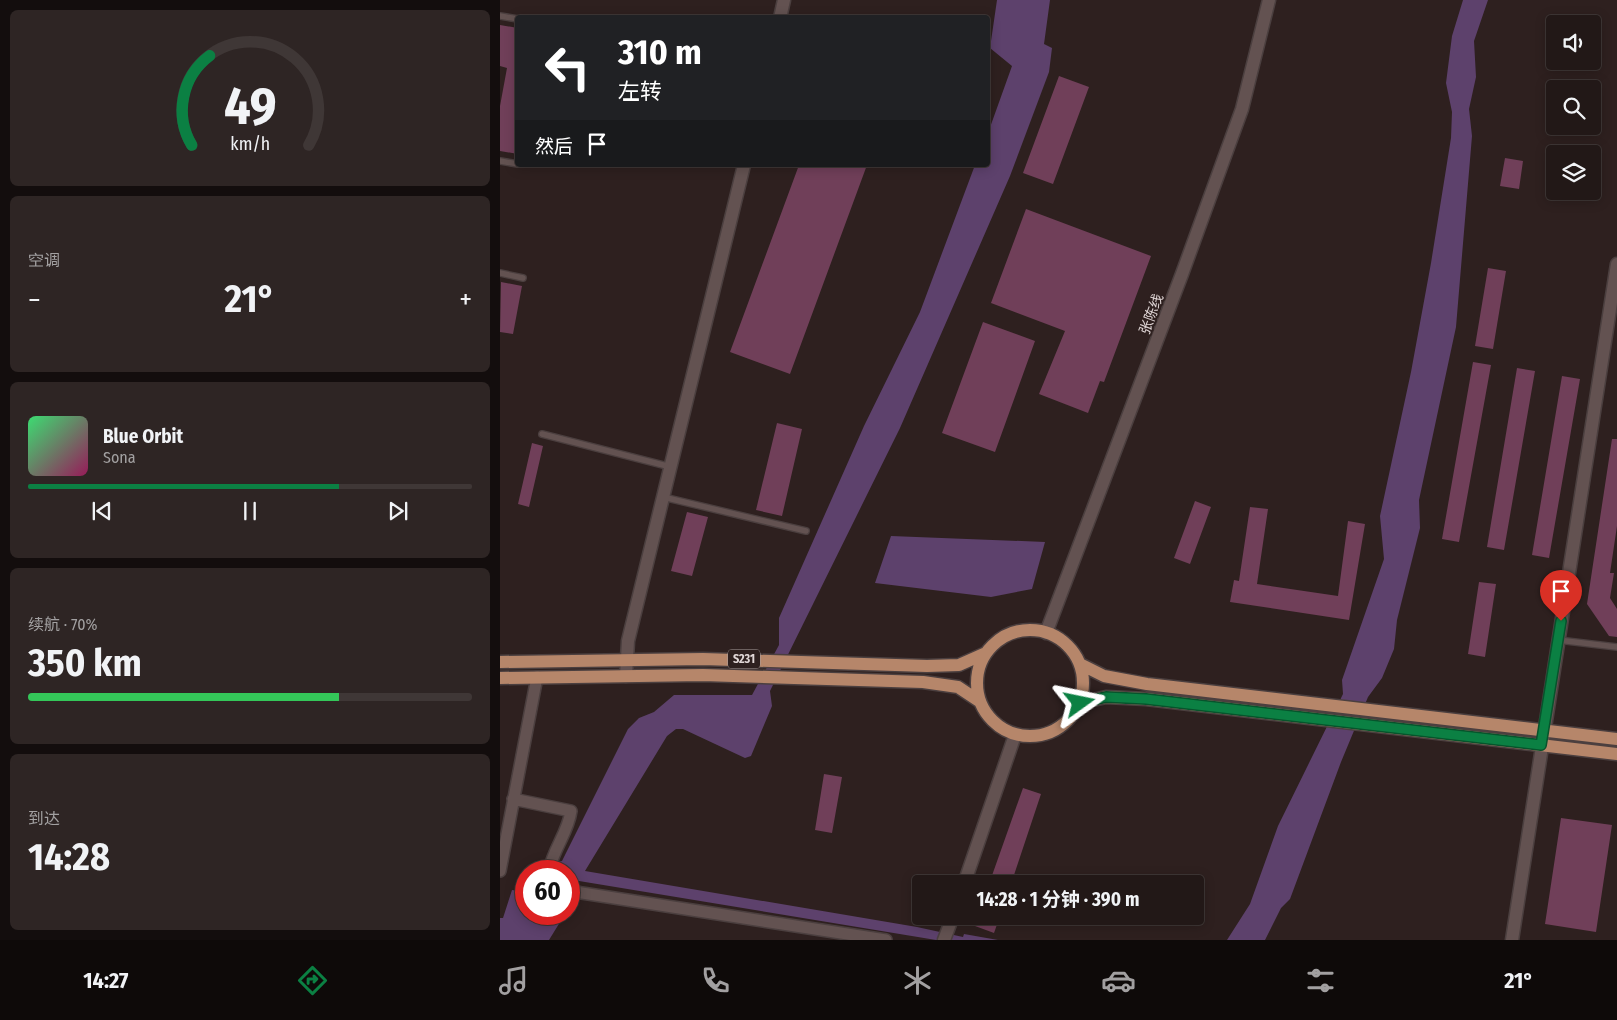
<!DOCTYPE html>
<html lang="zh">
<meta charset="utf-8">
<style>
body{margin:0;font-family:"Fira Sans Condensed","Noto Sans SC",sans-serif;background:#2e2524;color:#f1f3f6;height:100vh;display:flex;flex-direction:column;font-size:19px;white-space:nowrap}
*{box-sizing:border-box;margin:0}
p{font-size:16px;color:#a2a0a1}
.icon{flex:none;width:28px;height:28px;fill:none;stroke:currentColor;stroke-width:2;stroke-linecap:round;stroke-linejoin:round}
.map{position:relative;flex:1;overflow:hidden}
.panel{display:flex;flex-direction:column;gap:10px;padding:10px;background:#130d0d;width:500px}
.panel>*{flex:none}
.banner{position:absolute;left:15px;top:15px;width:475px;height:152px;border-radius:5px;box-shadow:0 2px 12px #0003,0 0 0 1px #3f3736;background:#202124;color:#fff;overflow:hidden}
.controls{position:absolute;left:1046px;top:15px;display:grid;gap:10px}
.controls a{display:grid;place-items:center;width:55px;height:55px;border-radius:5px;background:#221817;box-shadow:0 2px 12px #0003,0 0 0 1px #3f3736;font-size:25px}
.speed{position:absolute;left:15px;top:860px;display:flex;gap:10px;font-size:25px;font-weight:700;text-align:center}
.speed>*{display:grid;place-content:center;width:65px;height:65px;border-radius:50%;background:#221817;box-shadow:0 2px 12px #0003,0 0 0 1px #3f3736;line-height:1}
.speed .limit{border:8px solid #d22;background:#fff;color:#111}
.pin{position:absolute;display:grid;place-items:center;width:42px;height:42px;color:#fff;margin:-51px -21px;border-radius:50% 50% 50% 0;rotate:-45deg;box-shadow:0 0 5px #0007}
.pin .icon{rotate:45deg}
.me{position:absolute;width:55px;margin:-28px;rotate:78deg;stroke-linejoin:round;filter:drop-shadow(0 0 4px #0008)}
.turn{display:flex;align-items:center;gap:18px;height:105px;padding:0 20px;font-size:22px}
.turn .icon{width:65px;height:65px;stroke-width:2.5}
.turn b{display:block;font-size:35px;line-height:42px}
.then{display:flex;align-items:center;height:48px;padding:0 20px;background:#0003;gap:10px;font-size:19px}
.big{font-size:38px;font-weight:700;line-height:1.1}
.panel .card{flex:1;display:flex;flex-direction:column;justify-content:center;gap:8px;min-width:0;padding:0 18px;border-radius:8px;background:#2e2524}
.panel .dial{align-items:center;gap:0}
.dial svg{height:130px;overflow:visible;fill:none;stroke:#3f3736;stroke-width:7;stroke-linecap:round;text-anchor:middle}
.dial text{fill:#f1f3f6;stroke:none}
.song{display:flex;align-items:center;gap:15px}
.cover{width:60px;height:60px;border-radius:8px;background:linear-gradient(135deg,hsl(140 70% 55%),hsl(330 70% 35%))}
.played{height:5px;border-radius:2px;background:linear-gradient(90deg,#0b8043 70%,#3f3736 70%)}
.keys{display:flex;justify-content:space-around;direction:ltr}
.heat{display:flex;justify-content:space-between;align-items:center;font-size:28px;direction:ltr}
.charge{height:8px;border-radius:4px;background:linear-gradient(90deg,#34c759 70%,#3f3736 0)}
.trip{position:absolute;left:412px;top:875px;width:292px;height:50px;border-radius:5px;background:#221817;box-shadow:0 2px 12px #0003,0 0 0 1px #3f3736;font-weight:700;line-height:50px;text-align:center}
.tab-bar{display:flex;height:80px;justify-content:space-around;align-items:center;background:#0e0a09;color:#a2a0a1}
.tab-bar .icon{width:35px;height:35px}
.tab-bar .on{color:#0b8043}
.tab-bar b{font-size:22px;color:#f1f3f6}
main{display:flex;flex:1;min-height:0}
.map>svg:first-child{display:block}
.water{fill:#5d416c}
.building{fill:#703f59}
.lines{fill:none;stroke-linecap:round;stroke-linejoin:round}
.service-casing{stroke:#4b3f3f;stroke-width:8}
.minor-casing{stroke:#4b3f3f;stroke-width:14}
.tertiary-casing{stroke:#4b3f3f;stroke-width:15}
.secondary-casing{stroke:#4b3f3f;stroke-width:15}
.primary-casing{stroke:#4b3f3f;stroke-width:15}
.service{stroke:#635251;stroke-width:5.5}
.minor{stroke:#635251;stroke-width:11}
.tertiary{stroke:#635251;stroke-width:12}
.secondary{stroke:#635251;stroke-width:12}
.primary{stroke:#b6866a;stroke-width:12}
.route-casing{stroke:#07532c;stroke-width:12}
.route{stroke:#0b8043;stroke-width:9}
.labels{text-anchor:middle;stroke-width:4;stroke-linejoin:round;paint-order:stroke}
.shield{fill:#2e201f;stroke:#aba0a0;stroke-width:1}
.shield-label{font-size:12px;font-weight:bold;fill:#e1d7d7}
.street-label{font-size:14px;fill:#e1d7d7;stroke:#2e201f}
</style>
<main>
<section class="panel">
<div class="card dial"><svg viewBox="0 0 100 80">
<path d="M14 69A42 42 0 1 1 86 69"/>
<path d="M14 69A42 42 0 0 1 25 14" stroke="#0b8043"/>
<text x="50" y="56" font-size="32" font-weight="700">49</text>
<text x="50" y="72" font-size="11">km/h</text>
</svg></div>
<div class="card"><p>空调</p>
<div class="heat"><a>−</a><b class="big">21°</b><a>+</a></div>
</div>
<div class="card">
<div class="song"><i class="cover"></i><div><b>Blue Orbit</b><p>Sona</p></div></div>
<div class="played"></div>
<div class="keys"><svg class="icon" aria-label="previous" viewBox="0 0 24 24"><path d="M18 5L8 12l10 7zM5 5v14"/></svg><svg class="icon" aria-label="pause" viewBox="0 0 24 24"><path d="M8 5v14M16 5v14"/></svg><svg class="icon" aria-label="next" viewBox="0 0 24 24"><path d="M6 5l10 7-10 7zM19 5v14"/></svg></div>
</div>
<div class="card"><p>续航 · 70%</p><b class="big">350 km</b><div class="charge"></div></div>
<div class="card"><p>到达</p><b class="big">14:28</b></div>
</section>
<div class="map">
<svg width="1117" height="940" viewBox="0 0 1117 940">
<rect width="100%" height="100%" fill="#2e201f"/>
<path class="water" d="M497,0h53l-6,44 8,4 -3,24 -39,104 -110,252 -130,263 2,15 -21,50 -6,2 -62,-29h-7l-9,7 -82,135 332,56 46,10 1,-3 34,6h-62l-357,-59 -8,4 -2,12v-26h-13l1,-9 5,-1 66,-132 11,-11 15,-6 20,-17h78l27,-50v-27l85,-192 56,-114 55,-147h13v-32l24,-67 -22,-18z
M963,0h25l-14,41 2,36 -7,32 3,27 -16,191 -37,173 1,28 -23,92 -3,29 -12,29 -14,19 -27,65 -51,137 -9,9 -16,32h-38l23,-36 28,-78 65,-132 -1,-14 42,-121 -4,-43 31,-144 20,-109 20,-125 1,-26 -6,-29 6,-47z
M391,536l154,6 -13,47 -41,8 -116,-14z
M12,890l14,2v22h39l-16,26h-49v-22h3z"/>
<path class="building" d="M0,25l18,3v126l-18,-3v-45l7,-38 -7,-2z
M559,76l30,11 -36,97 -30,-11z
M1005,158l18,3 -4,28 -19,-3z
M299,165h68l-77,209 -60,-22z
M526,209l125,47 -47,126 -4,-1 -12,32 -49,-19 26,-63 -74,-28z
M988,268l18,3 -13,78 -18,-3z
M1,282l21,4 -9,48 -13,-2z
M483,322l52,19 -40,111 -53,-19z
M973,362l18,3 -32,177 -17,-3z
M1017,368l18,3 -31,179 -17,-3z
M1062,376l18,3 -31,179 -17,-3z
M277,423l25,6 -20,87 -26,-6z
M1112,439h5v87l-7,47h4l-4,25 7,11v28l-8,-1 -22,-32z
M32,443l11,3 -14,61 -11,-3z
M695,501l16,6 -21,57 -16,-6z
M750,507l18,2 -11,75 81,12 10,-75 17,3 -16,96 -119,-18 4,-22 5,1z
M187,512l21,5 -16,59 -21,-5z
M979,582l17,2 -11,73 -17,-3z
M324,774l18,3 -10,56 -17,-3z
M523,788l18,6 -30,90h-22z
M1061,818l51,7 -16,107 -51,-8z
M478,916h22l-6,17 -19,-7z"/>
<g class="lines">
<defs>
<path id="service" d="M0,16l18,3
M0,161l18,3
M0,273l23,5
M42,434l129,33
M163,497l143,34
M1058,640l59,7"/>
<path id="minor" d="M13,799l58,12c-3,22 -18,38 -22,60
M0,871l37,-194
M69,891l317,49"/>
<path id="tertiary" d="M280,18l4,-18
M126,676l2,-35 116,-476
M464,884l51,-149
M444,940l9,-24
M1012,940l105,-676"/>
<path id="secondary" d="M546,633l136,-359 60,-165 27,-109"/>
<path id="primary" d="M477 683a53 53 0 1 1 106 0a53 53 0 1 1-106 0Z
M0,662l203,-3 224,7 32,-1 27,-12
M580,664l24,12 43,8 470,55
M0,678l203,-3 220,7 35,5 21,14
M580,703l26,-6 40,2 471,55"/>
</defs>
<use href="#service" class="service-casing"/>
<use href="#minor" class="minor-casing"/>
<use href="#tertiary" class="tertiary-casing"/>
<use href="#secondary" class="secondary-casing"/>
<use href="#primary" class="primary-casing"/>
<use href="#service" class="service"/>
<use href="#minor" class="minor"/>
<use href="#tertiary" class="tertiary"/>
<use href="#secondary" class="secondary"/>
<use href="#primary" class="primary"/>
</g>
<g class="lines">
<defs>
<path id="route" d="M580,703l26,-6 40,2 395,46 20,-124"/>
</defs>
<use href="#route" class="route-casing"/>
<use href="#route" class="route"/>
</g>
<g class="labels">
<rect class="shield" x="228" y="649.5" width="32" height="19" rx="4"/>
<g class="shield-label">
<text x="244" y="663">S231</text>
</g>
<g class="street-label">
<text transform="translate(651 314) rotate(-69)" y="5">张陈线</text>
</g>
</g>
</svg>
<div class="controls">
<a><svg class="icon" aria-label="sound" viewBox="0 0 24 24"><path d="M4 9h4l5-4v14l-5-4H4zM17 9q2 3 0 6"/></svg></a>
<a><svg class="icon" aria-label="search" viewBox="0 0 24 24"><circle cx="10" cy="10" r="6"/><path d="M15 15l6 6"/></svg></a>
<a><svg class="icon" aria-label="layers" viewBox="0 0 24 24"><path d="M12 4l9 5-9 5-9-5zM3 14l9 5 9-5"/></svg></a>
</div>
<div class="speed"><div class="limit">60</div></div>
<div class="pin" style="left:1061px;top:621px;background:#d93025"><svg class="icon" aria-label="arrive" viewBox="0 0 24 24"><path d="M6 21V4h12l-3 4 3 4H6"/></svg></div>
<svg class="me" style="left:580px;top:703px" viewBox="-20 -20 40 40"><path d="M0-17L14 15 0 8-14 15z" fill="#0b8043" stroke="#fff" stroke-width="4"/></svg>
<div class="trip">14:28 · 1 分钟 · 390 m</div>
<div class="banner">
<div class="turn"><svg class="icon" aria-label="left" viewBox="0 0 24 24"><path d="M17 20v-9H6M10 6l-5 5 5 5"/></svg><div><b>310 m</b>左转</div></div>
<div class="then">然后<svg class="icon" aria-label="arrive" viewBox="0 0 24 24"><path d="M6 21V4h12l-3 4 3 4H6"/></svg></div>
</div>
</div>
</main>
<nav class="tab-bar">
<b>14:27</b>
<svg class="icon on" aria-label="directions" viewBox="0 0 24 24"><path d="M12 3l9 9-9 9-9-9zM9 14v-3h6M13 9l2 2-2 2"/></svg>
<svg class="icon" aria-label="music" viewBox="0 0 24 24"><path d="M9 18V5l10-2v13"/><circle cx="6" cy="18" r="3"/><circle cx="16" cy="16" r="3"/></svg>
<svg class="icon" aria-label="phone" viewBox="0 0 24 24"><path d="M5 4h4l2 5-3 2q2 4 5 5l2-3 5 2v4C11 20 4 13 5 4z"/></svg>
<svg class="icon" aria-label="climate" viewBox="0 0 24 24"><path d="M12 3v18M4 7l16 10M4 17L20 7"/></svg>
<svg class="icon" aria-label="car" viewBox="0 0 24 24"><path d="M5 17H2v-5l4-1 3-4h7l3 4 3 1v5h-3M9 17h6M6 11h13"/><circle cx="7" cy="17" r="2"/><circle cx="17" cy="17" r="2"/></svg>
<svg class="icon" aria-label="filters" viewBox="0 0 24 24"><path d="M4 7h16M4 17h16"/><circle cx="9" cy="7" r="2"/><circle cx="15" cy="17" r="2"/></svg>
<b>21°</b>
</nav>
